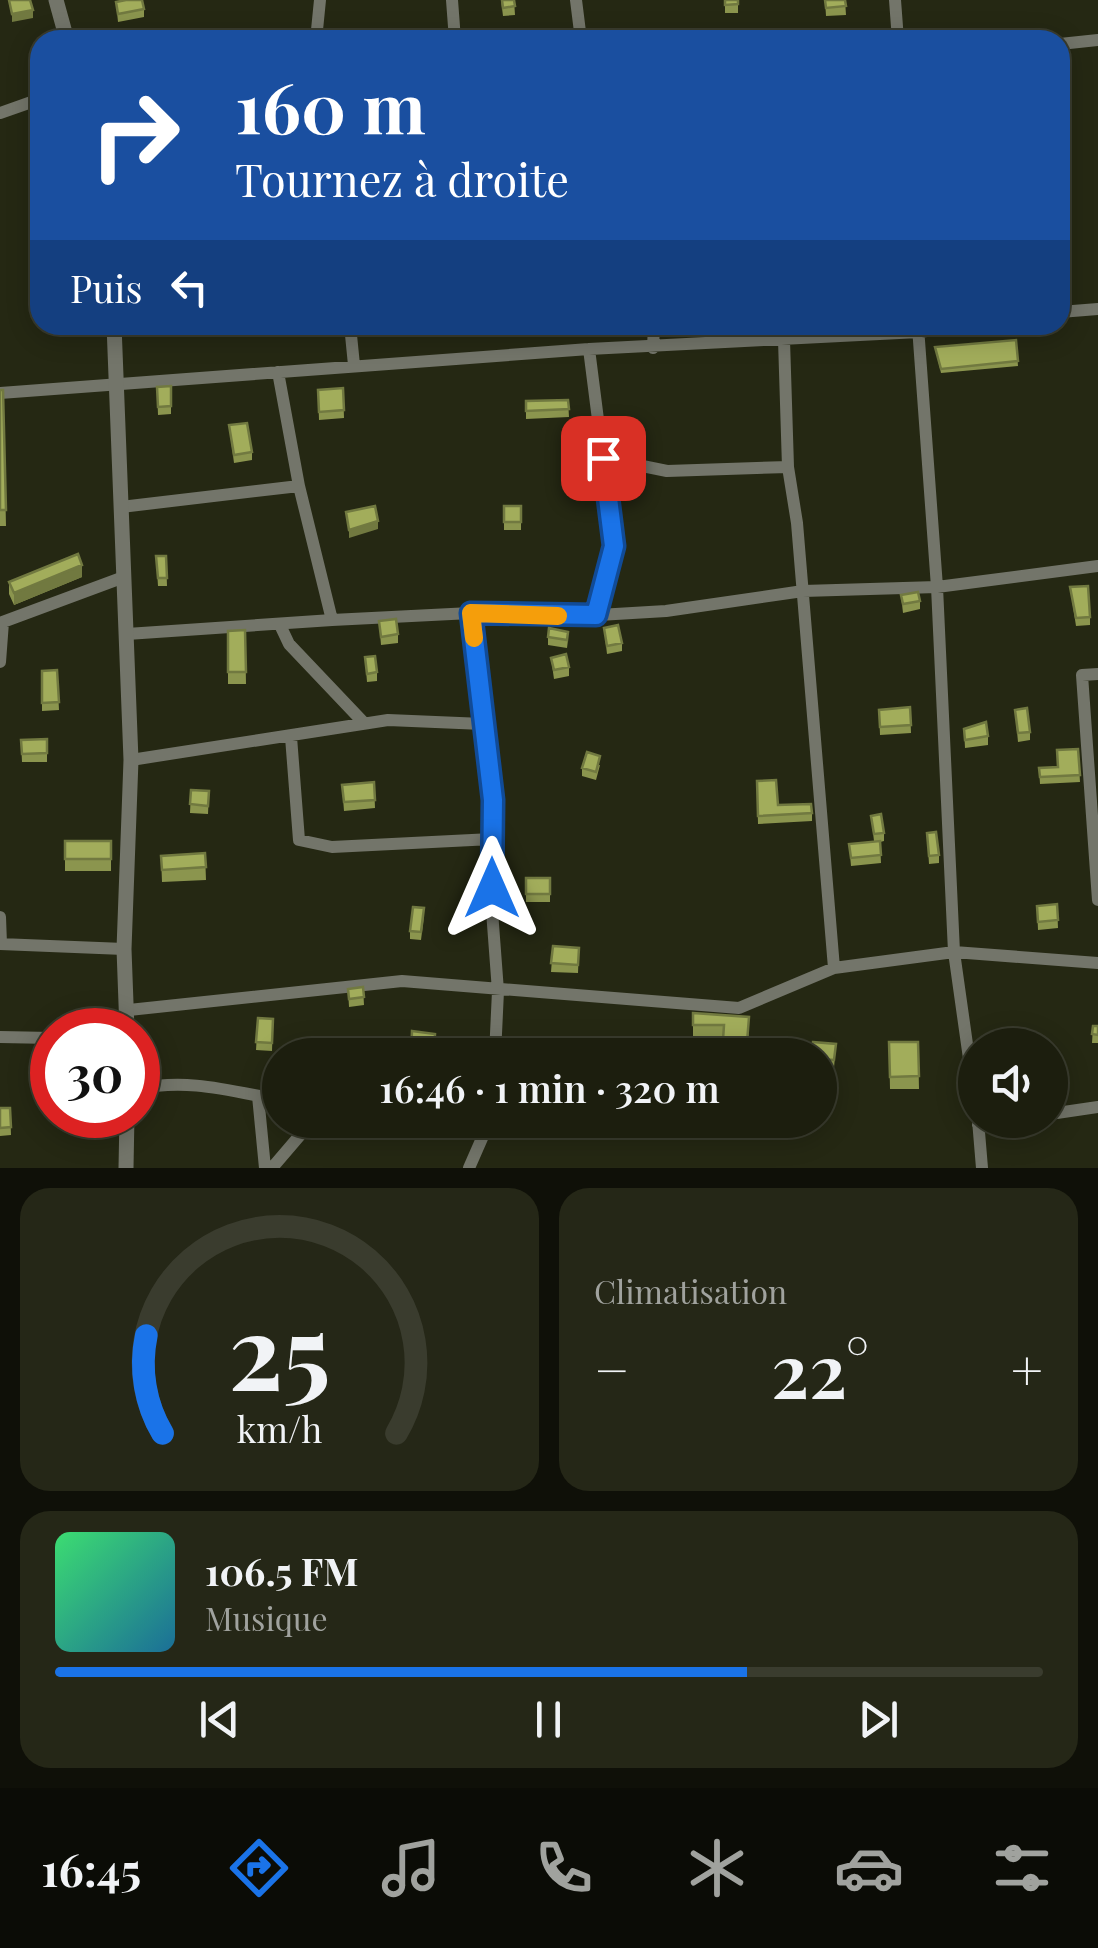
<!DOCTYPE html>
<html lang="fr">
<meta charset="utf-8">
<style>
body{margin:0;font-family:"Playfair Display",serif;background:#252717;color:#f1f3f6;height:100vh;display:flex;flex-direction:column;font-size:38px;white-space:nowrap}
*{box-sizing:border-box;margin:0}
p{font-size:32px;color:#a0a29e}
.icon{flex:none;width:55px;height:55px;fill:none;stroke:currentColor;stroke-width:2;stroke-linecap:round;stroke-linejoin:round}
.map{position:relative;height:1168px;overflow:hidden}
.side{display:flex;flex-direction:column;gap:20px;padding:20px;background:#0f1008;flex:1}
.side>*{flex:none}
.hud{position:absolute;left:30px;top:30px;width:1040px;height:305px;border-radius:30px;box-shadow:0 5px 25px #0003,0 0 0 2px #3a3c2e;background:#1a4fa0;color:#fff;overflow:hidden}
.fabs{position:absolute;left:958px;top:1028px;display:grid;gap:20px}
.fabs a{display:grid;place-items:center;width:110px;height:110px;border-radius:50%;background:#1c1e0e;box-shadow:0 5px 25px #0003,0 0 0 2px #3a3c2e;font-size:50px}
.speed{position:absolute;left:30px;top:1008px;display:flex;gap:20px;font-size:50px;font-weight:700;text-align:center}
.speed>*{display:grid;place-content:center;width:130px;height:130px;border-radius:50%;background:#1c1e0e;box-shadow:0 5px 25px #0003,0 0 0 2px #3a3c2e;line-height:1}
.speed .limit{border:15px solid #d22;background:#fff;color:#111}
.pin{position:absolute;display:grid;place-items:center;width:85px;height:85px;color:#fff;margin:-42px;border-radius:20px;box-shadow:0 5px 15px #0006}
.me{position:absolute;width:110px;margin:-55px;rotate:0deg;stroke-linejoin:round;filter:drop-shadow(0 0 8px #0008)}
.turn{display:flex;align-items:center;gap:35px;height:210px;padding:0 40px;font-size:45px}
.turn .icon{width:130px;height:130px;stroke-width:2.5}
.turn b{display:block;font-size:70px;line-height:85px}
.then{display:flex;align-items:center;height:95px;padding:0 40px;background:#0003;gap:20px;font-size:38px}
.big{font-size:75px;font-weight:600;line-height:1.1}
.side .tile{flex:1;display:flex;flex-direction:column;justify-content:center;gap:15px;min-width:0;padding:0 35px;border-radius:30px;background:#252717}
.side .dial{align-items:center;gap:0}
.dial svg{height:260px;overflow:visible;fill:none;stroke:#3a3c2e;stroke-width:7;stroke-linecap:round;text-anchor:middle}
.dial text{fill:#f1f3f6;stroke:none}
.song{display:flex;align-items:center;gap:30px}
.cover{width:120px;height:120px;border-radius:15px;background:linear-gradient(135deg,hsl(140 70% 55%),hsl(200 70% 35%))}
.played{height:10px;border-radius:5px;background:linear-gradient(90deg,#1a73e8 70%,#3a3c2e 70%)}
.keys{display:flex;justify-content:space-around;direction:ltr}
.heat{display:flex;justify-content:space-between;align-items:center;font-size:55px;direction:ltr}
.side .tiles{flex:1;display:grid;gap:20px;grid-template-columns:1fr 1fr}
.tile:last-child{grid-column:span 2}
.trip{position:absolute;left:262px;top:1038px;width:575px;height:100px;border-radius:50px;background:#1c1e0e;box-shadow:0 5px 25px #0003,0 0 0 2px #3a3c2e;font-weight:600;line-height:100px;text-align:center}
.tab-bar{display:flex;height:160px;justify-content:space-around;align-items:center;background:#0b0c06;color:#a0a29e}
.tab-bar .icon{width:70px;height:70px}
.tab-bar .active{color:#1a73e8}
.tab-bar b{font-size:45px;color:#f1f3f6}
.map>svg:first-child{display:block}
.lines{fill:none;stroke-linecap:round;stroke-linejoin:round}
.minor{stroke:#73756a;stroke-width:12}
.tertiary{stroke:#73756a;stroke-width:15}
.wall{fill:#8b954e}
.shaded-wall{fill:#717940}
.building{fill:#a2ad5b;stroke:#717940;stroke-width:2.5}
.route-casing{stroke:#114b97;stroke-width:25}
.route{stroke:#1a73e8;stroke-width:18}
.slow{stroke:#f59e0b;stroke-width:18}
</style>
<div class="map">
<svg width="1098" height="1168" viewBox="0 0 1098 1168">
<rect width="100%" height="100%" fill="#252813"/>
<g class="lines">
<path class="minor" d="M452,0l3,40
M576,0l5,40
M895,0l3,40
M316,40l4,-40
M1060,44l38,-4
M0,113l40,-14
M1060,312l38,-3
M350,325l4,40
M918,327l19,260 17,365 144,11
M784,340l4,127 9,56 37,445
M653,348l1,-23
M589,349l25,196 -19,70
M0,393l589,-44 330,-17 52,-7
M603,458l64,13 121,-4
M121,507l178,-21 -21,-114
M471,613l94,4 101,-6 137,-20 134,-4 161,-21
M332,620l139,-7 22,188 -1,110 6,80 -3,64
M0,623l124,-46
M280,625l9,19 75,79
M127,634l205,-14 -33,-134
M0,662l3,-40
M1098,674l-16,1 16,225
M291,737l8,103 33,7 160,-8
M131,760l257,-40 95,4
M0,917l1,27
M0,944l124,5
M129,1010l273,-29 337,27 95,-40 120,-16 21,149
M0,1037l52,1
M138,1089c50,-11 92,2 142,11
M258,1096l7,72
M1050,1114l48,-7
M978,1120l4,48
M978,1125l32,-5
M272,1168l41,-48
M469,1168l21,-48"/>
<path class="tertiary" d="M56,0l11,40
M114,325l17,435 -7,189 3,81
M126,1168l1,-53"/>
</g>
<path class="wall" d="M501,0h13l1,15 -12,1z
M725,0h13v13h-13z
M825,0h20l1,15 -20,1z
M116,2l28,7v8l-26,5z
M1016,340l2,26 -77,7 -6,-26z
M171,386v28l-13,1 -1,-28z
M343,388l1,30 -25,2 -1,-30z
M0,390h3l3,136h-6z
M568,400l1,17 -43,2v-18z
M229,425l23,27v8l-18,3z
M504,506h17v24h-17z
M156,556h10l1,30h-9z
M82,577l-68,28 -5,-11v-12z
M1070,587l20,30v8l-14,1z
M901,595l19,6v8l-17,4z
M379,621l19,13v9l-17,2z
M604,628l18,15v8l-15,3z
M245,630l1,54h-18v-53z
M548,637l20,3 -1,8 -19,-3z
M365,657l12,15v9l-10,1z
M551,658l18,9v9l-15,3z
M57,670l2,40 -17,1v-40z
M910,707l1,26 -31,2 -1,-25z
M1015,710l15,22v8l-12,2z
M964,729l24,7v9l-23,3z
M47,739v23h-25l-1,-22z
M1078,749l2,33 -40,2 -1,-16 19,-1z
M600,765l-4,15 -14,-4v-8z
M757,781l21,24 34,8v8l-54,3z
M374,782l1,26 -31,3 -2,-26z
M191,790l18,1 -1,23 -18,-1z
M871,816l13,17v8l-4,1 1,21 -30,3 -2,-22 25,-3z
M927,833l12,22v8l-10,1z
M65,841h46v30h-46z
M205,853l1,27 -44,2 -1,-26z
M526,878h24v24h-24z
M1057,904l1,24 -20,2 -1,-24z
M424,916l-3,24 -11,-1v-8z
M553,946l26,2 -1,25 -27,-1z
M363,987l1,18 -15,2 -1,-18z
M693,1013l56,15 -2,25 -24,-2 1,-15h-31z
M258,1018l15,1 -1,32 -16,-1z
M1093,1026h5v17h-6z
M889,1042h29l1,47h-29z
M836,1044l-2,24 -14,-1v-12z
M0,1108h10l1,27 -11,1z
M564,1120h10l-1,10 -9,-1z"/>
<path class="shaded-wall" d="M33,10v8l-21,4v-8z
M378,521v8l-29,9v-8z
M82,565v12l-68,28v-12z"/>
<path class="building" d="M9,0h21l3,10 -21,4z
M126,0h16l2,9 -26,5 -2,-12z
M502,0h12l1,6 -12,2z
M725,0h13v4l-13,1z
M825,0h20l1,6 -20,2z
M118,30l3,10h-15l-2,-6z
M495,35l23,3 1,2h-23z
M1016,340l2,21 -77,8 -6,-22z
M171,386v20l-13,1 -1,-20z
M343,388l1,22 -25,2 -1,-22z
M0,390h3l3,120h-6z
M568,400l1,9 -43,2v-10z
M247,423l5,29 -18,3 -5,-30z
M375,506l3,15 -29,9 -3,-18z
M504,506h17v16h-17z
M78,554l4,11 -68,28 -5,-11z
M156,556h10l1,22h-9z
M1088,586l2,31 -14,1 -6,-31z
M918,592l2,9 -17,3 -2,-9z
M396,619l2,15 -17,3 -2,-16z
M618,625l4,18 -15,3 -3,-18z
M549,628l19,4 -1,8 -19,-3z
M245,630l1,42h-18v-41z
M566,654l3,13 -15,3 -3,-12z
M375,656l2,16 -10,2 -2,-17z
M57,670l2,32 -17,1v-32z
M910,707l1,18 -31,2 -1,-17z
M1027,708l3,24 -12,1 -3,-23z
M986,722l2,14 -23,4 -1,-11z
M47,739v14l-25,1 -1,-14z
M1078,749l2,26 -40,2 -1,-9 19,-1 -1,-17z
M587,752l13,4 -4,16 -14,-4z
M776,780l2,25 33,-1 1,9 -54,3 -1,-35z
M374,782l1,18 -31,2 -2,-17z
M191,790l18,1 -1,15 -18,-2z
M881,814l3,19 -10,1 -3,-18z
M936,832l3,23 -10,1 -2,-23z
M65,841h46v18h-46z
M880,841l1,14 -30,3 -2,-14z
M205,853l1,14 -44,3 -1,-14z
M526,878h24v16h-24z
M1057,904l1,16 -20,2 -1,-16z
M413,907l11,1 -3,24 -11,-1z
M553,946l26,2 -1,17 -27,-2z
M363,987l1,10 -15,2 -1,-10z
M693,1013l56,4 -2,25 -24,-2 1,-15h-31z
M258,1018l15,1 -1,24 -16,-1z
M1093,1026h5v9l-6,-1z
M412,1031l23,3 -1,21h-23z
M813,1042l23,2 -2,16 -14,-1v-4h-8z
M889,1042h29l1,34 -29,1z
M0,1108h10l1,19 -11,1z
M623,1123l4,12 -9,3 -3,-12z"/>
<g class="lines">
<defs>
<path id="route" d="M492,888l1,-88 -22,-187 125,2 18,-69 -11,-88"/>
</defs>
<use href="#route" class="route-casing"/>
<use href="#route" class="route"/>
<path class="slow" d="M474,638l-3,-25 87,3"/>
</g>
</svg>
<div class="fabs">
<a><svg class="icon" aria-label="sound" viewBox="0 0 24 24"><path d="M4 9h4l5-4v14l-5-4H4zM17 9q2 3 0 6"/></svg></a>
</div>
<div class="speed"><div class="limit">30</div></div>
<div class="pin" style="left:603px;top:458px;background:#d93025"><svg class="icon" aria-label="arrive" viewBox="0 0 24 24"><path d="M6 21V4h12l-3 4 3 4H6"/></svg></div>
<svg class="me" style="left:492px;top:888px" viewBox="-20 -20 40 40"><path d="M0-17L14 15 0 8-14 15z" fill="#1a73e8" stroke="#fff" stroke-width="4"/></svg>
<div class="trip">16:46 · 1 min · 320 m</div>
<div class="hud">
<div class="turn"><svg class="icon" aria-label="right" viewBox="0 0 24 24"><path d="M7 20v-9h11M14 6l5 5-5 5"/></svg><div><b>160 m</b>Tournez à droite</div></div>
<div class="then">Puis<svg class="icon" aria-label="left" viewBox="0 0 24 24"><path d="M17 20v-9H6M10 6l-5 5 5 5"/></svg></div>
</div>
</div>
<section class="side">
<div class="tiles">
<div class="tile dial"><svg viewBox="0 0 100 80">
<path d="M14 69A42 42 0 1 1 86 69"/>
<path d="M14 69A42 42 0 0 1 9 39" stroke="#1a73e8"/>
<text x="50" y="56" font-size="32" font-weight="700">25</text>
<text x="50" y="72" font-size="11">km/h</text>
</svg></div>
<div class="tile"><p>Climatisation</p>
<div class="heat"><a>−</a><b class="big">22°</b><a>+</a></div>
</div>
<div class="tile">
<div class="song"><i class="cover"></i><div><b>106.5 FM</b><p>Musique</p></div></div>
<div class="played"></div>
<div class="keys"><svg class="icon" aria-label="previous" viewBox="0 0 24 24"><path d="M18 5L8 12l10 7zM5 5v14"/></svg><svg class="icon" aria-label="pause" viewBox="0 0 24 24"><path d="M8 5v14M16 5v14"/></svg><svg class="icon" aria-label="next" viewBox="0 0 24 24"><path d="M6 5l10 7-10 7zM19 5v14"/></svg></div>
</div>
</div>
</section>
<nav class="tab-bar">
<b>16:45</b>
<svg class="icon active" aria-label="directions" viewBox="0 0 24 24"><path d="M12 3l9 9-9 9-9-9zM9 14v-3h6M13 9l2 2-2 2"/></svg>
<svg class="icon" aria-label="music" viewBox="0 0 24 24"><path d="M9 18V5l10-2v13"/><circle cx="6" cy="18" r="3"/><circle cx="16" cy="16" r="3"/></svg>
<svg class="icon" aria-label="phone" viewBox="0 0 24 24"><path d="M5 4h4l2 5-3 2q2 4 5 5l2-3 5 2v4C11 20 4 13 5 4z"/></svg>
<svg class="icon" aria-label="climate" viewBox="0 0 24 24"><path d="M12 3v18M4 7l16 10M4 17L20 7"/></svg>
<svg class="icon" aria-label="car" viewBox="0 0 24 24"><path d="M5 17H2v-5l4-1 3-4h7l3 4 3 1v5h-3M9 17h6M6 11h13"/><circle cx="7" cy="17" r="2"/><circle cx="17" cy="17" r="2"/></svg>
<svg class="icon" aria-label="filters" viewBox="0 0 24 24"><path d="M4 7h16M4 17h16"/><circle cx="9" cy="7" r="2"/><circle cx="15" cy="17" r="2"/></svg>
</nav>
